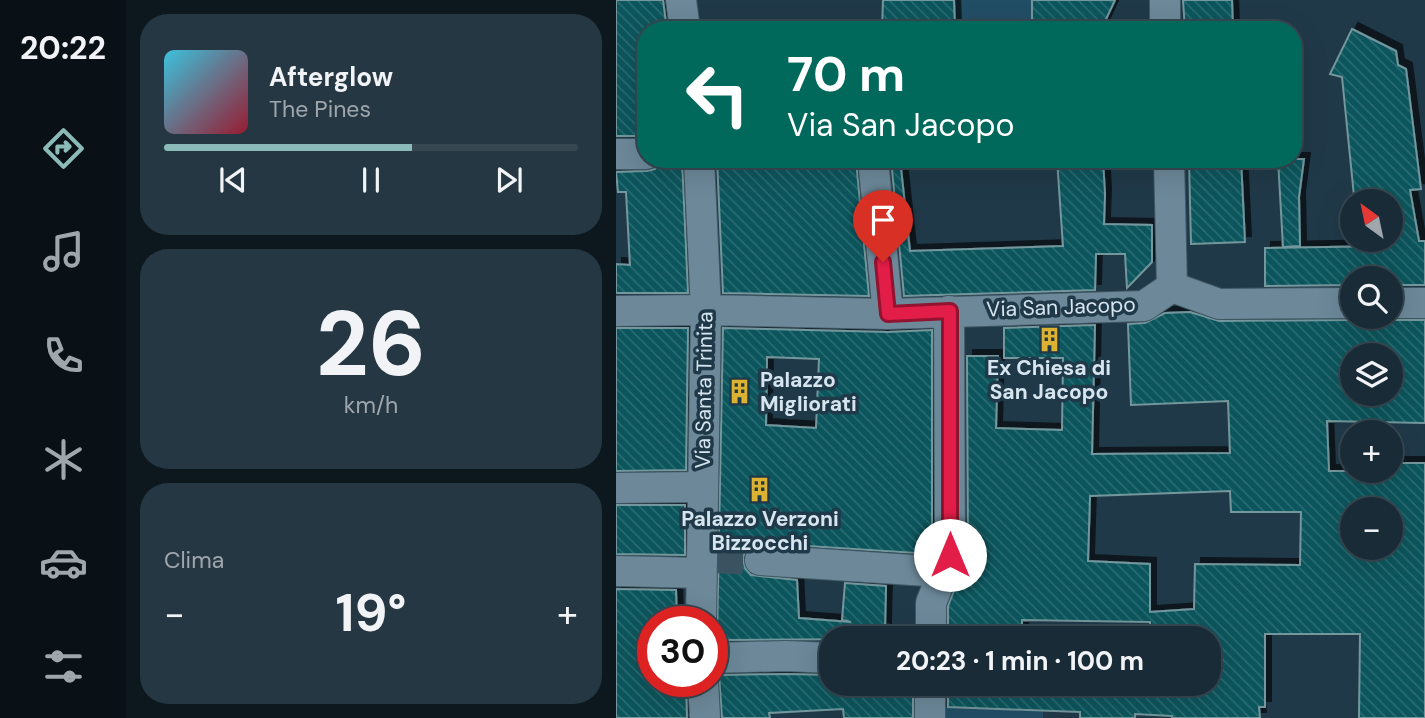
<!DOCTYPE html>
<html lang="it">
<meta charset="utf-8">
<style>
body{margin:0;font-family:"DM Sans",sans-serif;background:#253742;color:#f1f3f6;height:100vh;display:flex;flex-direction:column;font-size:26px;white-space:nowrap}
*{box-sizing:border-box;margin:0}
p{font-size:23px;color:#9fa7ad}
.icon{flex:none;width:38px;height:38px;fill:none;stroke:currentColor;stroke-width:2;stroke-linecap:round;stroke-linejoin:round}
.map{position:relative;flex:1;overflow:hidden}
.details{display:flex;flex-direction:column;gap:14px;padding:14px;background:#0d181e;width:490px}
.details>*{flex:none}
.guide{position:absolute;left:21px;top:21px;width:665px;height:147px;border-radius:28px;box-shadow:0 7px 28px #0002,0 0 0 2px #364751;background:#00695c;color:#fff;overflow:hidden}
.needle{width:46px;rotate:327deg}
.buttons{position:absolute;left:724px;top:189px;display:grid;gap:14px}
.buttons a{display:grid;place-items:center;width:63px;height:63px;border-radius:50%;background:#182b36;box-shadow:0 7px 28px #0002,0 0 0 2px #364751;font-size:35px}
.speed{position:absolute;left:21px;top:606px;display:flex;gap:14px;font-size:35px;font-weight:700;text-align:center}
.speed>*{display:grid;place-content:center;width:91px;height:91px;border-radius:50%;background:#182b36;box-shadow:0 7px 28px #0002,0 0 0 2px #364751;line-height:1}
.speed .limit{border:10px solid #d22;background:#fff;color:#111}
.pin{position:absolute;display:grid;place-items:center;width:60px;height:60px;color:#fff;margin:-72px -30px;border-radius:50% 50% 50% 0;rotate:-45deg;box-shadow:0 0 7px #0007}
.pin .icon{rotate:45deg}
.me{position:absolute;width:77px;margin:-38px;rotate:0deg;stroke-linejoin:round;filter:drop-shadow(0 0 5px #0008)}
.turn{display:flex;align-items:center;gap:24px;height:147px;padding:0 35px;font-size:32px}
.turn .icon{width:91px;height:91px;stroke-width:2.5}
.turn b{display:block;font-size:49px;line-height:60px}
.big{font-size:52px;font-weight:700;line-height:1.1}
.details .tile{flex:1;display:flex;flex-direction:column;justify-content:center;gap:10px;min-width:0;padding:0 24px;border-radius:28px;background:#253742}
.details .dial{align-items:center;gap:0}
.dial b{font-size:91px;line-height:1}
.song{display:flex;align-items:center;gap:21px}
.cover{width:84px;height:84px;border-radius:10px;background:linear-gradient(135deg,hsl(190 70% 55%),hsl(350 70% 35%))}
.played{height:7px;border-radius:4px;background:linear-gradient(90deg,#8bbbb9 60%,#364751 60%)}
.keys{display:flex;justify-content:space-around;direction:ltr}
.heat{display:flex;justify-content:space-between;align-items:center;font-size:38px;direction:ltr}
.trip{position:absolute;left:203px;top:626px;width:402px;height:70px;border-radius:28px;background:#182b36;box-shadow:0 7px 28px #0002,0 0 0 2px #364751;font-weight:700;line-height:70px;text-align:center}
main{display:flex;flex:1;min-height:0}
.dock{display:flex;flex-direction:column;width:126px;justify-content:space-around;align-items:center;background:#0a1116;color:#9fa7ad}
.dock .icon{width:49px;height:49px}
.dock .active{color:#8bbbb9}
.dock b{font-size:32px;color:#f1f3f6}
.map>svg:first-child{display:block}
.garden{fill:#224e65}
.building{fill:url(#building-back-hatch);stroke:#73979c;stroke-width:2;fill-rule:evenodd;filter:url(#shadow)}
.lines{fill:none;stroke-linecap:round;stroke-linejoin:round}
.minor-tunnel{stroke:#3b5361;stroke-width:30;stroke-dasharray:30 15;stroke-linecap:butt}
.minor-casing{stroke:#405764;stroke-width:32}
.minor{stroke:#6c8899;stroke-width:30}
.route-casing{stroke:#92132f;stroke-width:18}
.route{stroke:#e11d48;stroke-width:12}
.labels{text-anchor:middle;stroke-width:7;stroke-linejoin:round;paint-order:stroke}
.street-label{font-size:21px;fill:#d6e5ef;stroke:#203948}
.poi-label{font-size:21px;font-weight:bold;fill:#d6e5ef;stroke:#203948}
</style>
<main>
<nav class="dock">
<b>20:22</b>
<svg class="icon active" aria-label="directions" viewBox="0 0 24 24"><path d="M12 3l9 9-9 9-9-9zM9 14v-3h6M13 9l2 2-2 2"/></svg>
<svg class="icon" aria-label="music" viewBox="0 0 24 24"><path d="M9 18V5l10-2v13"/><circle cx="6" cy="18" r="3"/><circle cx="16" cy="16" r="3"/></svg>
<svg class="icon" aria-label="phone" viewBox="0 0 24 24"><path d="M5 4h4l2 5-3 2q2 4 5 5l2-3 5 2v4C11 20 4 13 5 4z"/></svg>
<svg class="icon" aria-label="climate" viewBox="0 0 24 24"><path d="M12 3v18M4 7l16 10M4 17L20 7"/></svg>
<svg class="icon" aria-label="car" viewBox="0 0 24 24"><path d="M5 17H2v-5l4-1 3-4h7l3 4 3 1v5h-3M9 17h6M6 11h13"/><circle cx="7" cy="17" r="2"/><circle cx="17" cy="17" r="2"/></svg>
<svg class="icon" aria-label="filters" viewBox="0 0 24 24"><path d="M4 7h16M4 17h16"/><circle cx="9" cy="7" r="2"/><circle cx="15" cy="17" r="2"/></svg>
</nav>
<section class="details">
<div class="tile">
<div class="song"><i class="cover"></i><div><b>Afterglow</b><p>The Pines</p></div></div>
<div class="played"></div>
<div class="keys"><svg class="icon" aria-label="previous" viewBox="0 0 24 24"><path d="M18 5L8 12l10 7zM5 5v14"/></svg><svg class="icon" aria-label="pause" viewBox="0 0 24 24"><path d="M8 5v14M16 5v14"/></svg><svg class="icon" aria-label="next" viewBox="0 0 24 24"><path d="M6 5l10 7-10 7zM19 5v14"/></svg></div>
</div>
<div class="tile dial"><b>26</b><p>km/h</p></div>
<div class="tile"><p>Clima</p>
<div class="heat"><a>−</a><b class="big">19°</b><a>+</a></div>
</div>
</section>
<div class="map">
<svg width="809" height="718" viewBox="0 0 809 718">
<defs>
<pattern id="building-back-hatch" width="6" height="6" patternUnits="userSpaceOnUse" patternTransform="scale(1.75)"><rect width="6" height="6" fill="#07545b"/><path d="M-1 5l2 2M0 0l6 6M5-1l2 2" fill="none" stroke="#2a6c73"/></pattern>
<filter id="shadow"><feDropShadow dx="6" dy="-6" stdDeviation="0" flood-color="#0009"/></filter>
</defs>
<rect width="100%" height="100%" fill="#203948"/>
<path class="garden" d="M338,0h78v30h-77z
M321,707l106,4v7h-107z"/>
<path class="building" d="M0,0h47l4,30h-21v106h-30z
M267,0h71l1,30h-73z
M416,0h83l-14,30h-69z
M567,0h49l1,30h-48z
M736,29l44,22 2,14 8,4 15,120 -11,1 9,51h6v44h-34v-7h-38v7l-88,1v-38l126,-2v-45h-33v-4l-4,-1 -12,-119 -12,-3z
M66,159l6,134h-72v-29l14,1 -4,-73h-8l-2,-20 31,-1 8,-2 7,-9z
M101,159l139,2 13,135 -146,-3z
M275,159h9l10,92 153,-5 -6,-87h46l2,35 -1,30 48,1v37l-25,26 -2,-34h-29l-1,36 -191,6z
M573,159h52l4,83 -54,2z
M662,159h26l-5,38 1,49 -17,1z
M574,312l29,9 134,-1 10,-3h18l10,3h34v103l-98,-2 2,50h62v-8h34v255h-66l1,-84h-95v73h-6l1,11h-88v-2l-37,-2v4h-55v-6l-132,-5v-23h261v-45h-59v-17l-128,-2v19h-74v-33l20,-51 -1,-199h31l-2,72 66,2 1,-72h-59v-30l91,-3 -3,129 138,-1 -2,-52 -97,4 -3,-81 17,-1 20,-10zM737,355h38v39h-38zM614,491l1,21h70l-1,53 -105,-1 -1,45 -44,3v-48l-62,-3 2,-65zM737,509h38v39h-38z
M72,328l-2,142 -70,1v-143z
M107,328l165,4 44,-2v224l-171,-11 -9,2 -7,6 -2,7 2,10 6,7 46,5 2,38 52,4 -9,-2 3,-37 41,3 -1,43 -12,-3v13l-156,1zM151,357l52,2 -3,69 -50,-3z
M0,505h69v50l-69,-1z
M0,589l60,1 1,31h-24v60h33l1,37h-71z
M170,674l45,1v9h82v34h-69l-1,-9 -74,4 1,5h-48l-3,-43z"/>
<g class="lines">
<path class="minor-tunnel" d="M97,558l47,2"/>
<defs>
<path id="minor" d="M65,0l4,30
M549,0v30
M0,154h30
M83,159l7,151 -5,311
M257,159l15,155
M553,159l3,128
M556,287l47,17 134,-1
M775,303h34
M0,311l90,-1 182,4 256,-8 28,-19
M0,488l87,-1
M144,560l182,12
M0,571l85,2
M315,639v-36l19,-48 -1,-244
M96,658l74,-2 45,2
M87,681l2,37
M314,718v-34"/>
</defs>
<use href="#minor" class="minor-casing"/>
<use href="#minor" class="minor"/>
</g>
<g class="lines">
<defs>
<path id="route" d="M267,262l5,52 62,-3v244"/>
</defs>
<use href="#route" class="route-casing"/>
<use href="#route" class="route"/>
</g>
<defs>
<symbol id="building-bare" viewBox="-9 -9 18 18"><path d="M-4-6H4V6H1V3H-1V6H-4ZM-2.5-4.3h1.7v1.8h-1.7ZM.8-4.3h1.7v1.8H.8ZM-2.5-1h1.7V.8h-1.7ZM.8-1h1.7V.8H.8Z" fill="#dcb233" stroke="#203948" stroke-width="2.5" paint-order="stroke"/></symbol>
</defs>
<g fill-rule="evenodd">
<use href="#building-bare" x="416" y="322" width="35" height="35"/>
<use href="#building-bare" x="106" y="374" width="35" height="35"/>
<use href="#building-bare" x="126" y="472" width="35" height="35"/>
</g>
<g class="labels">
<g class="street-label">
<text transform="translate(445 307) rotate(-2)" y="7">Via San Jacopo</text>
<text transform="translate(88 390) rotate(-89)" y="7">Via Santa Trinita</text>
</g>
<g class="poi-label">
<text x="433" y="375">Ex Chiesa di<tspan x="433" dy="24">San Jacopo</tspan></text>
<text x="144" y="387" text-anchor="start">Palazzo<tspan x="144" dy="24">Migliorati</tspan></text>
<text x="144" y="526">Palazzo Verzoni<tspan x="144" dy="24">Bizzocchi</tspan></text>
</g>
</g>
</svg>
<div class="buttons">
<a><svg class="needle" viewBox="-14 -14 28 28"><path d="M0-13l5 13h-10z" fill="#e53935"/><path d="M0 13l5-13h-10z" fill="#9fa7ad"/></svg></a>
<a><svg class="icon" aria-label="search" viewBox="0 0 24 24"><circle cx="10" cy="10" r="6"/><path d="M15 15l6 6"/></svg></a>
<a><svg class="icon" aria-label="layers" viewBox="0 0 24 24"><path d="M12 4l9 5-9 5-9-5zM3 14l9 5 9-5"/></svg></a>
<a>+</a>
<a>−</a>
</div>
<div class="speed"><div class="limit">30</div></div>
<div class="pin" style="left:267px;top:262px;background:#d93025"><svg class="icon" aria-label="arrive" viewBox="0 0 24 24"><path d="M6 21V4h12l-3 4 3 4H6"/></svg></div>
<svg class="me" style="left:334px;top:555px" viewBox="-20 -20 40 40"><circle r="19" fill="#fff"/><path d="M0-13L10 11 0 6-10 11z" fill="#e11d48"/></svg>
<div class="trip">20:23 · 1 min · 100 m</div>
<div class="guide">
<div class="turn"><svg class="icon" aria-label="left" viewBox="0 0 24 24"><path d="M17 20v-9H6M10 6l-5 5 5 5"/></svg><div><b>70 m</b>Via San Jacopo</div></div>
</div>
</div>
</main>
